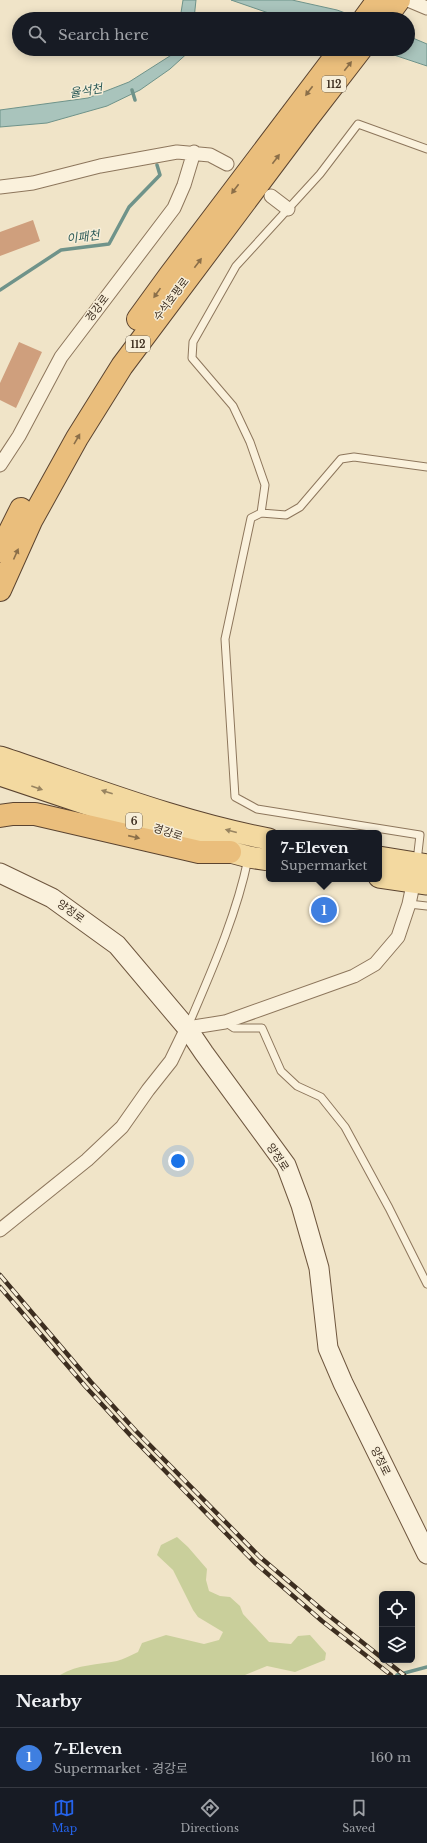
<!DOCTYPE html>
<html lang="en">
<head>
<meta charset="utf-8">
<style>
  body { margin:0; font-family:"Libre Baskerville","Noto Sans KR",serif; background:#242831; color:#f1f3f6 }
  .controls { position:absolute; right:12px; bottom:12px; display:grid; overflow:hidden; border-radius:6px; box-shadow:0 2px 10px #0003 }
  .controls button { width:36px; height:36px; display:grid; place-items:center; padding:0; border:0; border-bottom:1px solid #363941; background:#171b24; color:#f1f3f6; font:20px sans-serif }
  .you { position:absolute; left:178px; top:1161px; width:14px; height:14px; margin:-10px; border:3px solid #fff; border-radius:50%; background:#1a73e8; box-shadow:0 0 0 6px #1a73e833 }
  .badge { display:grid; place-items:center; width:26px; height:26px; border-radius:50%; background:#2563eb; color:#fff; font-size:13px; font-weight:700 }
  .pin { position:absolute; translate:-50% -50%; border:2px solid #fff; box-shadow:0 1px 4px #0006 }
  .popup { position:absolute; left:266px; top:830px; width:116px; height:52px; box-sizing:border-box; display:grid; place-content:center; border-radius:6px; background:#171b24; filter:drop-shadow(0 1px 3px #0005); font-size:13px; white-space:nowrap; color:#9ea1a6 }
  .popup b { font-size:15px; color:#f1f3f6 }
  .popup::after { content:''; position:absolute; left:50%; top:100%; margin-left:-8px; border:8px solid transparent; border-top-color:#171b24 }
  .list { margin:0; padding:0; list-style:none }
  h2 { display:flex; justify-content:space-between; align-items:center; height:52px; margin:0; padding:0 16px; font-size:17px }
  h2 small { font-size:13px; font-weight:400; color:#9ea1a6 }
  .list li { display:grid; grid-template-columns:26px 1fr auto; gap:12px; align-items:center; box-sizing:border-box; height:60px; padding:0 16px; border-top:1px solid #363941 }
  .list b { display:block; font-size:15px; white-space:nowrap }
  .list p { margin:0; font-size:13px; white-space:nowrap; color:#9ea1a6 }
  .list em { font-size:13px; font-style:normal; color:#9ea1a6 }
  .icon { flex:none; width:22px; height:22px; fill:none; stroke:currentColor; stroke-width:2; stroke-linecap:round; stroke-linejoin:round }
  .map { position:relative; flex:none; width:427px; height:1675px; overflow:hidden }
  .search { position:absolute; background:#171b24; box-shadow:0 2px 10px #0003; left:12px; right:12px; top:12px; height:44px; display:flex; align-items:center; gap:10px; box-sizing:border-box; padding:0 14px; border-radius:22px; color:#9ea1a6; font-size:15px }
  .sheet { height:112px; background:#171b24 }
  nav { display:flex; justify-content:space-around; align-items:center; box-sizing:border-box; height:56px; border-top:1px solid #363941; background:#171b24; font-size:11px; color:#9ea1a6 }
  nav a { display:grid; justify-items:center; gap:2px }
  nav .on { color:#2563eb }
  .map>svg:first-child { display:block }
  .green { fill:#c9cf9b }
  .water { fill:#a9c4bc; stroke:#6f938a }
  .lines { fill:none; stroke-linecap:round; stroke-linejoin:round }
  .stream { stroke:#6f938a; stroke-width:3.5 }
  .building { fill:#cf9f7d }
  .service-casing { stroke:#8d765c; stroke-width:9 }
  .minor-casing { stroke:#8d765c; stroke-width:15 }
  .secondary-casing { stroke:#6f573f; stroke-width:21 }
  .primary-casing { stroke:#5b4430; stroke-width:23 }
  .trunk-casing { stroke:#5b4430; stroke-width:24 }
  .service { stroke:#faf1dc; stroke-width:7 }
  .minor { stroke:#faf1dc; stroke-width:13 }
  .secondary { stroke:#faf1dc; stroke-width:19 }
  .primary { stroke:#f3d9a0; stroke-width:21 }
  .trunk { stroke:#eabe7c; stroke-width:22 }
  .rail-casing { stroke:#3d2e20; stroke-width:4.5 }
  .rail { stroke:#f7eed8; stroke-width:3; stroke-dasharray:9; stroke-linecap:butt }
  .oneway { fill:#8b6f49 }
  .oneway2 { fill:#988460 }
  .labels { text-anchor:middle; stroke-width:3; stroke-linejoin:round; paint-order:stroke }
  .shield { fill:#f7eed8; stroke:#756857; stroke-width:1 }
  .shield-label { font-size:10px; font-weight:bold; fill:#3d2e20 }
  .street-label { font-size:11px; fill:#3d2e20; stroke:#f7eed8 }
  .water-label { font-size:12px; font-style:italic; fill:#2f5d5a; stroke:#f7eed8 }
</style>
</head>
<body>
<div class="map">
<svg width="427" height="1675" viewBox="0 0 427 1675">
  <rect width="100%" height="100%" fill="#f0e4c8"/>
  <path class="green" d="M177,1537L188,1547L207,1569L206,1580L209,1591L220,1596L230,1597L240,1606L243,1614L269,1642L291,1644L298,1636L310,1635L326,1653L325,1660L295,1672L267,1666L245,1675H60C78,1664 98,1665 117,1661C124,1659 131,1655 138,1652L142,1643L166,1635L204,1644L219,1640L223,1632L198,1617L193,1610L173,1570L157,1555L161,1545Z"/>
  <path class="water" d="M183,0H196L194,19H180Z
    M231,0H292L337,10L362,19H286Z
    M408,36L427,44V66L376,49H408Z
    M174,49H192L170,69L140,90L107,106L47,123L0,127V110L88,98L129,82L173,54Z"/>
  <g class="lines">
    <path class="stream" d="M132,90L135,100
      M0,290L61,250L109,244L129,207L160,175L157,165
      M397,1675L427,1667"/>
  </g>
  <path class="building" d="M33,220L40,241L0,256V232Z
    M19,342L42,352L16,408L0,400V383Z"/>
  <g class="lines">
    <defs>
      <path id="service" d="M261,513L265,485L250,442L233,406L192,358L193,342L236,266L320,174L358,124L427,149
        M417,861L420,835L257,809L235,797L225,639L251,518L261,513L286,515L300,507L341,459L354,457L427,467
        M409,904L427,906
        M225,1022L234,1028H262L281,1071L297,1086L321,1097L345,1127L389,1208L427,1284
        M188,1026C211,972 236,917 248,859"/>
      <path id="minor" d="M408,0L427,8
        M0,187L33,183L100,166L177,152L210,155L227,164
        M271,196L288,209
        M0,465L19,436L61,357L174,208L184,185L194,152
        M0,1230L87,1160L122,1127L148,1090L171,1061L187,1028L225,1022L354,976L375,964L398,937L409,904L415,875"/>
      <path id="secondary" d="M0,873L52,898L117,945L187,1028L204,1053L286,1165L301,1205L319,1268L328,1348L343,1383L427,1554"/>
      <path id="primary" d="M0,757C88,786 178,822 269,839
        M0,775L230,852L249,857L269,860
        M379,857L427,865
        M379,877L427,884"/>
      <path id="trunk" d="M364,19L378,0
        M385,19L399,0
        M138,319L170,275L341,49
        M0,551L21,509
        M0,590L31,521L77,438L122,366L307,119L361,49
        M0,816L13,814H35L199,852H230"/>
    </defs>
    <use href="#service" class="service-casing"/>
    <use href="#minor" class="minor-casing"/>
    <use href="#secondary" class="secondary-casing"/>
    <use href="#primary" class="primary-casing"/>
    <use href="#trunk" class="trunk-casing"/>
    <use href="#service" class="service"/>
    <use href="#minor" class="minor"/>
    <use href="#secondary" class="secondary"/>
    <use href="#primary" class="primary"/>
    <use href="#trunk" class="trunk"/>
    <defs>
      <path id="rail" d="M0,1275L91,1382L136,1431L260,1557L327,1614L382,1658
        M0,1287L85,1386L131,1436L255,1563L322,1621L391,1675
        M385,1660L404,1675"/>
    </defs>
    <use href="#rail" class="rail-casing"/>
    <use href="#rail" class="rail"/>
  </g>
  <defs><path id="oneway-solid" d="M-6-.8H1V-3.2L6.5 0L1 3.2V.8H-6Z"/></defs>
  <g class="oneway">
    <use href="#oneway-solid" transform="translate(348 66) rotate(-52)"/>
    <use href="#oneway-solid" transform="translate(309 91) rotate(127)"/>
    <use href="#oneway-solid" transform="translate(276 159) rotate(-53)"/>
    <use href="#oneway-solid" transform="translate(235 189) rotate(127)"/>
    <use href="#oneway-solid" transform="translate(198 263) rotate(-53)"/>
    <use href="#oneway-solid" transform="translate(157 293) rotate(125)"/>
    <use href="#oneway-solid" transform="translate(77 439) rotate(-60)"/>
    <use href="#oneway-solid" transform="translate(16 554) rotate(-66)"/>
    <use href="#oneway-solid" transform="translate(134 837) rotate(13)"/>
  </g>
  <g class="oneway2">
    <use href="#oneway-solid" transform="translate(37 788) rotate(19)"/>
    <use href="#oneway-solid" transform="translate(107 792) rotate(-162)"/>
    <use href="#oneway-solid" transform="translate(231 831) rotate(-165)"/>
  </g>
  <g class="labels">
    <g class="shield">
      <rect x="322" y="76" width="24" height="16" rx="3"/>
      <rect x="126" y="336" width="24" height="16" rx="3"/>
      <rect x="126" y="813" width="16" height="16" rx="3"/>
    </g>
    <g class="shield-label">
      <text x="334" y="88">112</text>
      <text x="138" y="348">112</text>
      <text x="134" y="825">6</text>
    </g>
    <g class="street-label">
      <text transform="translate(171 299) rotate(-53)" y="4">수석호평로</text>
      <text transform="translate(97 308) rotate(-53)" y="4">경강로</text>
      <text transform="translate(168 832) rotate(18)" y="4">경강로</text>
      <text transform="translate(71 911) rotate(36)" y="4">양정로</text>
      <text transform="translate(278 1157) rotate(57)" y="4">양정로</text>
      <text transform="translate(381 1461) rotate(64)" y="4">양정로</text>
    </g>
    <g class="water-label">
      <text transform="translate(86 91) rotate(-9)" y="4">율석천</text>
      <text transform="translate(83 237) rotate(-7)" y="4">이패천</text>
    </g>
  </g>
</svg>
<div class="controls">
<button><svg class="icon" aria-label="locate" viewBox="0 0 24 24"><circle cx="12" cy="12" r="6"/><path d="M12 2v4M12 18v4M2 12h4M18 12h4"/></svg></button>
<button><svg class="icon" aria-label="layers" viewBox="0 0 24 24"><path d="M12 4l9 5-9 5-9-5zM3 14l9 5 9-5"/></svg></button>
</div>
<div class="you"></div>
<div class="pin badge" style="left:324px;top:910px;background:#3f7fe0">1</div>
<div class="popup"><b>7-Eleven</b>Supermarket</div>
<div class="search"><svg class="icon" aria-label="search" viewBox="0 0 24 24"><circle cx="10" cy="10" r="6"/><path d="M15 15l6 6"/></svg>Search here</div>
</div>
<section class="sheet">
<h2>Nearby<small></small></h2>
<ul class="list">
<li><span class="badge" style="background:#3f7fe0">1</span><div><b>7-Eleven</b><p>Supermarket · 경강로</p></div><em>160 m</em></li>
</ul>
</section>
<nav>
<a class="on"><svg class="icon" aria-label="map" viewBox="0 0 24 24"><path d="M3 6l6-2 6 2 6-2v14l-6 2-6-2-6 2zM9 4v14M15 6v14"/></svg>Map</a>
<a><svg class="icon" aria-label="directions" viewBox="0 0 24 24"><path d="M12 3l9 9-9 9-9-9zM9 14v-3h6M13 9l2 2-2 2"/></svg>Directions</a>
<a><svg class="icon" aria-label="saved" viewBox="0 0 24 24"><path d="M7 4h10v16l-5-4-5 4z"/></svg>Saved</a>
</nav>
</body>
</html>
